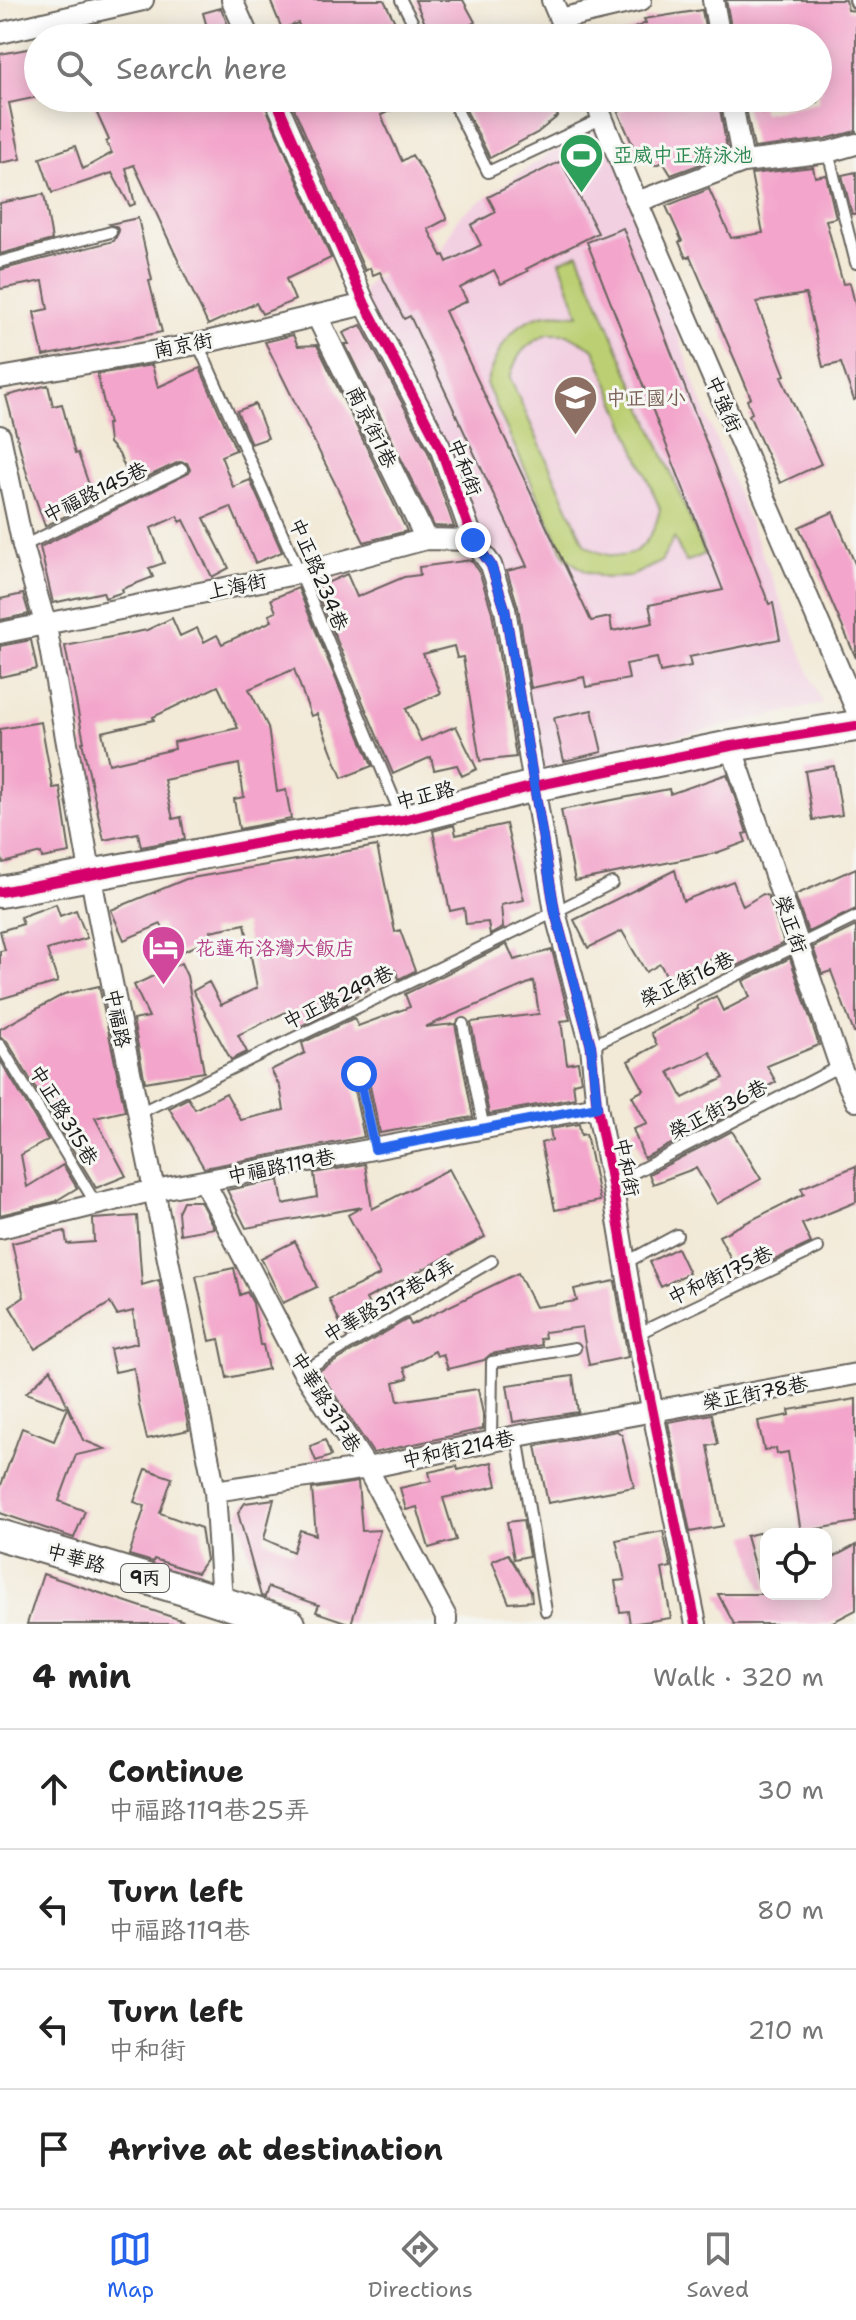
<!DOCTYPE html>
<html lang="en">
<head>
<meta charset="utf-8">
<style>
  body { margin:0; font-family:"Shantell Sans","LXGW WenKai TC",sans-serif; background:#f2f2f2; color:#222 }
  .controls { position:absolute; right:24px; bottom:24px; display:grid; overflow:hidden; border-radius:16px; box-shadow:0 4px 20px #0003 }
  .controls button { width:72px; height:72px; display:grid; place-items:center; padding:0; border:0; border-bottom:2px solid #e0e0e0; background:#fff; color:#222; font:40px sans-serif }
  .stop { position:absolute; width:24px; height:24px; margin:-18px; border:6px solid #2563eb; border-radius:50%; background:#fff }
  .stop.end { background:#2563eb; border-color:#fff; box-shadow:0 2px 8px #0008 }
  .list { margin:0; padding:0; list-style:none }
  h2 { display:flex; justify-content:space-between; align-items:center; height:104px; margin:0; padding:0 32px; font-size:34px }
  h2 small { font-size:26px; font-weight:400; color:#767676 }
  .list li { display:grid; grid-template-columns:52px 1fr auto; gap:24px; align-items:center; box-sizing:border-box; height:120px; padding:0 32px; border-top:2px solid #e0e0e0 }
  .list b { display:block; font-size:30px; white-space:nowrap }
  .list p { margin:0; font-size:26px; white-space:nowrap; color:#767676 }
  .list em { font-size:26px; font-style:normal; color:#767676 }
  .icon { flex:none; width:44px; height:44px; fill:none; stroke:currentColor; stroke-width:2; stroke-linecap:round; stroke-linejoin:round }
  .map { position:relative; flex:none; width:856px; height:1624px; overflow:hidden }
  .search { position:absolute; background:#fff; box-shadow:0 4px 20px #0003; left:24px; right:24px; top:24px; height:88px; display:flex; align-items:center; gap:20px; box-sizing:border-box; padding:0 28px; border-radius:44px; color:#767676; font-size:30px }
  .sheet { height:584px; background:#fff }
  nav { display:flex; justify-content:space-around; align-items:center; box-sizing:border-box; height:112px; border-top:2px solid #e0e0e0; background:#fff; font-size:22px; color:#767676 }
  nav a { display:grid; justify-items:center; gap:4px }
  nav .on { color:#2563eb }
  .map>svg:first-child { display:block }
  .built { fill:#f2cfe1 }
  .green { fill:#bccf73; stroke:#6c7648; stroke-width:2; fill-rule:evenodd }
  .building { fill:#f3a5cb; fill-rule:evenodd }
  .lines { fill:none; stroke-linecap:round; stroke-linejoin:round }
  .lane-casing { stroke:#67645d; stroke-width:14 }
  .street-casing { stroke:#67645d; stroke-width:24 }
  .primary-casing { stroke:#67645d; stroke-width:34 }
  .lane { stroke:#fff; stroke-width:10 }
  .street { stroke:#fff; stroke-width:20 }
  .primary { stroke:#fff; stroke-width:30 }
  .cycleway-casing { stroke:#f6f6f2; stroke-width:15 }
  .cycleway { stroke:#d6006c; stroke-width:10 }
  .route { stroke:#2563eb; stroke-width:10 }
  .labels { text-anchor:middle; stroke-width:6; stroke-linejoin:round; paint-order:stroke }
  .shield { fill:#f6f6f2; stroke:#5d5d5c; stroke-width:2 }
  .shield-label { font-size:18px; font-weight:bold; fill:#1c1c1c }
  .leisure-label { font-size:20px; fill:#27864d; stroke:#f6f6f2; text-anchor:start }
  .street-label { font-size:20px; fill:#1c1c1c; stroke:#f6f6f2 }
  .education-label { font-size:20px; fill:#785e54; stroke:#f6f6f2; text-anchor:start }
  .hotel-label { font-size:20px; fill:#b23c85; stroke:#f6f6f2; text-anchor:start }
</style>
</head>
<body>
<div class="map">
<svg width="856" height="1624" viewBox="0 0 856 1624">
  <rect width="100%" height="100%" fill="#f6f6f2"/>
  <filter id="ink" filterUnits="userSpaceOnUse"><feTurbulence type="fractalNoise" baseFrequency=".0125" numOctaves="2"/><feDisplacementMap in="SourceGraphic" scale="16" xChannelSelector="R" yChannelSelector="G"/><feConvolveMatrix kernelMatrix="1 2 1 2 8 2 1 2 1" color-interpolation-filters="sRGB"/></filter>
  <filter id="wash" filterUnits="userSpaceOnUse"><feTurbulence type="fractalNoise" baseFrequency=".006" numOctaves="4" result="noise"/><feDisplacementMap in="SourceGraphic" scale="32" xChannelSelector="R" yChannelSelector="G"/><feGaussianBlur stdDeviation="1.8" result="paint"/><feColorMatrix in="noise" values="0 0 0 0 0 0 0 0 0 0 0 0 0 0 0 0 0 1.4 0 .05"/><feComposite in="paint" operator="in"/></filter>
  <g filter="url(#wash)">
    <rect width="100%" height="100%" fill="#f2e9d6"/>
    <path class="built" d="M606,126L702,404L822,704L672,738L545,774L524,692L515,597L364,301V289L373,278L415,264L441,250L459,216L550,153Z"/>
    <path class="green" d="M578,253L705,554L686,562L674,538L661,562L629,577L604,578L585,571L566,558L486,384C496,353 510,321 546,314C557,312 569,315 579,315L560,261ZM547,334H567L594,349L660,509C651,550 625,570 585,545L510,378C517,353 524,346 547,334Z"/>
    <g id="blocks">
      <path class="building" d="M270,0H384L403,38H339L335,28L305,38L298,23L282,29Z
        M415,0H463L475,22L463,29L483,38H431Z
        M726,0H846L848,10L856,11V131L825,139L754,148L744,98H759L763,113L818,102V92L822,91L818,77V38H733Z
        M221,8L233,38H210L203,13Z
        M702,10L707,38H612L646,23L644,19Z
        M38,47V97L9,103L21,159L0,163V54Z
        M90,98H262L331,258L286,279L295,300L262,314L256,303L208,325L134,165L126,168L135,204L130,206L112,173L52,193L40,158L75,146L83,169L112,153L106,142L109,140Z
        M323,98H387L392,110L381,115L402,161L412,155L428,180L447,219L428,229L442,256L444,255L447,262L481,245L471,225L496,212L488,197L561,161L598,233L526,269L528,271L501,284L494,270L460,288L467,301L445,311L591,621L610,617L612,631L653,623L649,605L723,590L587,242L623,228L769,604L773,603L780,639L689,657L691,666L660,672L657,658L626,664L629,679L586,687L584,677L531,688L518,607L507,571L527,566L410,316L404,319L380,272L373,275L370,268L365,271L293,106L305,99L309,106Z
        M465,98H544L558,116L537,133L490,158L464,106L468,104Z
        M625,98H718L728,154L671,175L663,162L655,165L650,154L639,159L618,112L629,107Z
        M813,167L815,177L826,175L836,218L826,220L843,284L850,283L856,308V399L854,400L841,363L823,367L806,294L756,302L785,375L781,377L821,464L780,483L749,415L752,413L747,400L751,398L741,374L690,256L686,258L679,242L682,241L666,206L709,189L731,238L763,233L751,174Z
        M856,172V214H852L842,175Z
        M44,194L52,240L0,254V203Z
        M138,218L152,280L149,281L162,332L43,356L34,312L48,309L43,281L0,289V270L114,241L119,231L116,226L110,224Z
        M361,325L428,452L454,527L434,526L345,344H349L343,333Z
        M293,335L298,346L317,345L407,531L364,542L265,342Z
        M152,365L158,387L200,368L236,450L221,456L233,487L250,480L282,552L255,563L231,507L204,518L229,568L212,577L184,520L180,522L178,516L151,528L164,563L149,568L153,577L122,589L123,592L105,598L103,592L53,603L40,547L189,473L190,469L187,463L179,462L132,484L119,454L109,443L107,424H109L97,374Z
        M48,385L53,406L62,404L75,454L78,453L95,502L45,526L27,474L6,396Z
        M255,404L268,438L251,444L237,411Z
        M833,512L856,566V658L799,527Z
        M471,560L479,571L492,612L516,757L480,761L463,657L457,658L454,646L423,654L441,693L406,709L421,741L456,726L477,769L462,776L457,765L434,770L431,757L393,774L315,588L347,574L357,597L404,577L420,575L419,567Z
        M298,588L372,766L342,778L317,714L311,716L294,669L249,689L268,727L277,792L286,790L291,819L239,829L234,799L244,797L239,764L164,780L173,819L181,817L185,839L141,847L138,833L104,840L82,742H84L65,646L147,630L172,618L180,636L197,628L204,642L217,635L222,644L272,621L269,615L276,612L271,599ZM218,686L238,728L174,742L175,749L109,764L102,732L154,720L153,717Z
        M23,594L29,614L0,620V599Z
        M31,640L37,669L0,677V646Z
        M592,710L602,752L564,761L554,718Z
        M41,722L53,788L60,787L70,853L42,858L41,853L3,863L0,851V729Z
        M834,766L842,815L813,820L805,771Z
        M727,774L747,833L743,834L746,842L716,853L575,881L561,810L669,789L670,794Z
        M506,824L524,900L501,905L503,928L490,935L488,922L466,924L464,908L450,911L433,831L454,825L456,835Z
        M377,846L395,932L400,930L415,971L399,979L395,970L365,981L369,989L346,1002L347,1004L297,1028L288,1011L238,1035L247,1052L231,1060L193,991L209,982L221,1005L257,988L245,924L210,931L213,939L174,955L161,924L124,940L111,910L186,879Z
        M856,868V909L808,932L795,895Z
        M675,870L683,901L733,881L743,906L763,894L768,896L784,943L737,966L734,965L732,961L724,965L719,955L669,980L660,964L646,972L622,931L588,948L574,920Z
        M56,904L60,916L76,910L87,938L47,950L58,982L0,999V951L5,950L0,931L23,924L20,917Z
        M856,926V1033H854L831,971L822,974L813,947Z
        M507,944L514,960L552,950L570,1020L561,1021L567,1064L578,1062L581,1081L573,1083L575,1098L489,1114L471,1022L539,1014L534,981L425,1027L455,1024L473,1117L380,1133L367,1072L364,1068L358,1066L353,1069L351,1076L364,1137L204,1168L169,1108L188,1098L195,1109L226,1093L241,1120L284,1110L280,1087L271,1070L305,1053L302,1043L354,1018L358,1026L410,1007L405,994Z
        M790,958L819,1045L767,1066L776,1082L733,1105L735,1109L723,1115L724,1117L644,1158L633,1129L647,1124L632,1096L644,1090L628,1061L657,1045L651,1033L698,1009L697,1006L716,996L723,1011L750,997L743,981ZM710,1052L724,1078L683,1098L669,1072Z
        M181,963L187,976L204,1072L145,1082L133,1020L149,1017L134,985Z
        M99,986L125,1111L95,1118L126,1176L96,1188L7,1041L0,1037V1029L64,994Z
        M0,1060L48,1140L21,1155L27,1187L63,1165L77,1188L54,1202L0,1215Z
        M579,1124L581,1135L586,1134L600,1201L555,1210L541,1143L552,1140L550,1129Z
        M732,1131L761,1179L717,1204L696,1168L653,1184L649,1174Z
        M365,1164L372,1209L449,1169L485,1237L366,1299L376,1319L346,1336L329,1299L380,1275L348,1215L362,1207L246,1228L227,1190L279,1180L283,1204L317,1197L314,1173Z
        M856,1166V1202L802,1224L811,1243L740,1276L719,1236L804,1194L801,1188Z
        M183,1201H200L214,1228L180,1234L178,1212Z
        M137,1216L142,1285L159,1280L189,1430L147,1439L139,1405L134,1368L115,1372L110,1349L137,1343L133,1311L117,1315L110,1303L35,1349L10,1307L24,1297L12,1243L65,1231L67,1244L94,1242L93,1219Z
        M295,1241L317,1287L283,1303L261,1258Z
        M677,1248L689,1273L661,1287L649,1262Z
        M234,1268L240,1295L247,1292L253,1303L260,1345H263L268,1369L227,1378L219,1339L210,1341L196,1276Z
        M518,1273L535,1307L577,1301L574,1289L615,1281L628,1357L589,1365L582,1327L544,1332L545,1338L540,1339L542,1345L491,1354L484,1360L448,1369L443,1354L437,1356L435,1351L404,1368L408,1378L394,1382L398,1401L478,1389L483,1414V1429L373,1453L319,1371L408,1319L411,1325Z
        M51,1369L83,1440L105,1449L76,1455L59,1501L85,1511L74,1538L0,1513V1488L22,1428L54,1441L68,1408L26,1393Z
        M573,1376L578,1412L513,1422L507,1385Z
        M856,1399V1522L801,1532L788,1452L777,1454L776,1448L764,1450L758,1421L790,1415L789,1410Z
        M712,1414L718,1444L708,1446L723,1526L690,1532L668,1422Z
        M617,1431L622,1435L634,1487L548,1503L536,1446Z
        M325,1440L331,1456L316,1461L310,1446Z
        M492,1462L497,1486L443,1498L456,1540L429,1548L417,1507L406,1510L400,1488L431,1481L429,1472L457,1466L458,1470Z
        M146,1469L172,1478L160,1513L201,1528L206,1560L197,1573L154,1559L153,1562L129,1555L145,1506L134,1502Z
        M358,1482L362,1531L380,1530L351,1624L316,1612L319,1605L268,1587L265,1597L261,1596L238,1513L245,1503L274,1499L264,1539L293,1552L300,1530L316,1535L312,1489Z
        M523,1520L529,1556L514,1559L507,1522Z
        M663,1531L671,1567L662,1569L671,1618L630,1624L628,1611L620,1612L615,1581L625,1580L616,1540Z
        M766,1531V1589L761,1590L746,1536Z
        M856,1545V1610L829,1624H734L718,1594H826V1561Z
        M508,1554L531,1591L532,1601L509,1603L492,1561Z
        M43,1574L184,1621V1624H27Z"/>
    </g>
  </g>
  <g filter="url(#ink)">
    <use href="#blocks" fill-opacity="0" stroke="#67645d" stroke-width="2"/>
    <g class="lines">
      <defs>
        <path id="lane" d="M401,0L421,38
          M855,0L856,3
          M451,98L488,172L603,118
          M828,152L856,263
          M0,262L111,232
          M198,344L300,573L402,818
          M23,546L182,469
          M463,1024L484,1129
          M0,1045L96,1204
          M591,1046L856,917
          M359,1074L375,1149
          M139,1113L555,912L612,883
          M612,1184L840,1066
          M625,1263L677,1235
          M637,1334L818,1248
          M303,1371L492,1261
          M517,1436L546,1611
          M491,1442L492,1362L575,1348"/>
        <path id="street" d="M232,0L249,38
          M552,0L568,38
          M713,0L720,38
          M560,19L641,0
          M0,33L143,0
          M275,98L365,304L440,447L473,540L491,565L505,609L555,912L591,1046L597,1107L612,1184L637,1334L696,1624
          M594,98L637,202L856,709
          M731,98L743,162
          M637,202L743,162L828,152L856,144
          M317,316L426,539
          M0,378L198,344L365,304
          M0,436L23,546L46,626L95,899L215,1491L222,1601
          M0,633L300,573L426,539L473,540
          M731,746L840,1066L856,1101
          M204,1181L303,1371L367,1468L446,1617V1624
          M0,1228L155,1190L597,1107
          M215,1491L367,1468L517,1436L856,1374"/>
        <path id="primary" d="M0,892L275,840L403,820L534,786L731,746L856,726
          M0,1535L187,1591L290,1624"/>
      </defs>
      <use href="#lane" class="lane-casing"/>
      <use href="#street" class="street-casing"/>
      <use href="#primary" class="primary-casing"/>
      <use href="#lane" class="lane"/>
      <use href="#street" class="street"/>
      <use href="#primary" class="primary"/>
      <defs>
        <path id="cycleway" d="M275,98L365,304L440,447L473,540L491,565L505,609L555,912L591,1046L597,1107L612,1184L637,1334L696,1624
          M0,892L275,840L403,820L534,786L731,746L856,726"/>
      </defs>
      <use href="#cycleway" class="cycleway-casing"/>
      <use href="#cycleway" class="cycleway"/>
    </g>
  </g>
  <g class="lines" filter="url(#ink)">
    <path class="route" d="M359,1074L375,1149L597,1107L591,1046L555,912L505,609L491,565L473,540"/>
  </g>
  <defs>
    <symbol id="stadium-pin" viewBox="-11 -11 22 30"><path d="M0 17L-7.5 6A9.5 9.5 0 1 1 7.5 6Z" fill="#2e9e5b" stroke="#f6f6f2"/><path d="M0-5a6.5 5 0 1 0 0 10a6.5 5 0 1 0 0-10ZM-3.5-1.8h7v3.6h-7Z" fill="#fff"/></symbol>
    <symbol id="school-pin" viewBox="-11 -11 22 30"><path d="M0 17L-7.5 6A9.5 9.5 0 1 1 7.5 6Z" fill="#8d6e63" stroke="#f6f6f2"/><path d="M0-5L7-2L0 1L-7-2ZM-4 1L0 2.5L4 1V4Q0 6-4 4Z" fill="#fff"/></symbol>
    <symbol id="hotel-pin" viewBox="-11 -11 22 30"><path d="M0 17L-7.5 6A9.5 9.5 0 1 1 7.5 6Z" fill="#d1479c" stroke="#f6f6f2"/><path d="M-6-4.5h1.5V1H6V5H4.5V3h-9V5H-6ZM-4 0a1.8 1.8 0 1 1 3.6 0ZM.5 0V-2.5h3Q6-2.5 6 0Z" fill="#fff"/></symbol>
  </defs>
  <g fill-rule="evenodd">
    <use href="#stadium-pin" x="556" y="130" width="51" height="69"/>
    <use href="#school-pin" x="550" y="372" width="51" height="69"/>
    <use href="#hotel-pin" x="138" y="922" width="51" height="69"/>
  </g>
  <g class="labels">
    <rect class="shield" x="121" y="1564" width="48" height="28" rx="6"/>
    <g class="shield-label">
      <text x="145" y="1584">9丙</text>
    </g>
    <g class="leisure-label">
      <text x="613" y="162">亞威中正游泳池</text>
    </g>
    <g class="street-label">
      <text transform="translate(183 345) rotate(-11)" y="7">南京街</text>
      <text transform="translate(724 404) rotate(67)" y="7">中強街</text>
      <text transform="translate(372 427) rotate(64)" y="7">南京街1巷</text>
      <text transform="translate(465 467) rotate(69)" y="7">中和街</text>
      <text transform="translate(95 492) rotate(-26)" y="7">中福路145巷</text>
      <text transform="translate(319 574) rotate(67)" y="7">中正路234巷</text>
      <text transform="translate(237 586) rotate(-12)" y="7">上海街</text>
      <text transform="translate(425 795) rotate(-14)" y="7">中正路</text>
      <text transform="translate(791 924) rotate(71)" y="7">榮正街</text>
      <text transform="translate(687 979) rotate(-26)" y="7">榮正街16巷</text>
      <text transform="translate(338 997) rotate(-26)" y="7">中正路249巷</text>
      <text transform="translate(118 1018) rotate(79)" y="7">中福路</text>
      <text transform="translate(718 1109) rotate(-27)" y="7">榮正街36巷</text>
      <text transform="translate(64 1115) rotate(59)" y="7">中正路315巷</text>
      <text transform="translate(281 1166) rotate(-11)" y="7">中福路119巷</text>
      <text transform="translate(627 1167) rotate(79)" y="7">中和街</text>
      <text transform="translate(720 1275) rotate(-25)" y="7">中和街175巷</text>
      <text transform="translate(389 1300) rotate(-30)" y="7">中華路317巷4弄</text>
      <text transform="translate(755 1393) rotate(-11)" y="7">榮正街78巷</text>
      <text transform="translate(326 1402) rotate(58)" y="7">中華路317巷</text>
      <text transform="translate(458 1449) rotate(-12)" y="7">中和街214巷</text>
      <text transform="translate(76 1558) rotate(16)" y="7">中華路</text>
    </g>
    <g class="education-label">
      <text x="606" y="405">中正國小</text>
    </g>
    <g class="hotel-label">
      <text x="195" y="955">花蓮布洛灣大飯店</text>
    </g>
  </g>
</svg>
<div class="controls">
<button><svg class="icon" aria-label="locate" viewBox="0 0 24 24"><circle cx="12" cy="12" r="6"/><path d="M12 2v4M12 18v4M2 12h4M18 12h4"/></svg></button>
</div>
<div class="stop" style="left:359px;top:1074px"></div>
<div class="stop end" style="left:473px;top:540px"></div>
<div class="search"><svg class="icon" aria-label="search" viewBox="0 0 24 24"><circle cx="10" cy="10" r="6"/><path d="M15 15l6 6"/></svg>Search here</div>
</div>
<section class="sheet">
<h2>4 min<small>Walk · 320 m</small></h2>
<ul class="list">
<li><svg class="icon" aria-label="ahead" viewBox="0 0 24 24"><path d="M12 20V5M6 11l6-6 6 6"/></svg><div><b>Continue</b><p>中福路119巷25弄</p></div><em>30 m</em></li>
<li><svg class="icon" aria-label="left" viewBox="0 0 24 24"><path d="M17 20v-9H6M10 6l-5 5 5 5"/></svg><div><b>Turn left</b><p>中福路119巷</p></div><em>80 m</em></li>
<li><svg class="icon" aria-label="left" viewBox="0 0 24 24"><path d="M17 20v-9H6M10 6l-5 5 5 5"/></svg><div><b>Turn left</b><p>中和街</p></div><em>210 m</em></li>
<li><svg class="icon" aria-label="arrive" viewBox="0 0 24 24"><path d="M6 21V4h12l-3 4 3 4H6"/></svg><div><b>Arrive at destination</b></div></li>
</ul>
</section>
<nav>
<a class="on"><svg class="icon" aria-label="map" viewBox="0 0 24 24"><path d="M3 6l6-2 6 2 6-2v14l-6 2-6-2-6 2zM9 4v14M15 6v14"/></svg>Map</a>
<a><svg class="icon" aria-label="directions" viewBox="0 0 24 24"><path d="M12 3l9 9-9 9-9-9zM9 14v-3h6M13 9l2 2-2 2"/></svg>Directions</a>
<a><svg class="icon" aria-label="saved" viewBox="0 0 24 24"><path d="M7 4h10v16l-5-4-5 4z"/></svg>Saved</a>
</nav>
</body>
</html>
